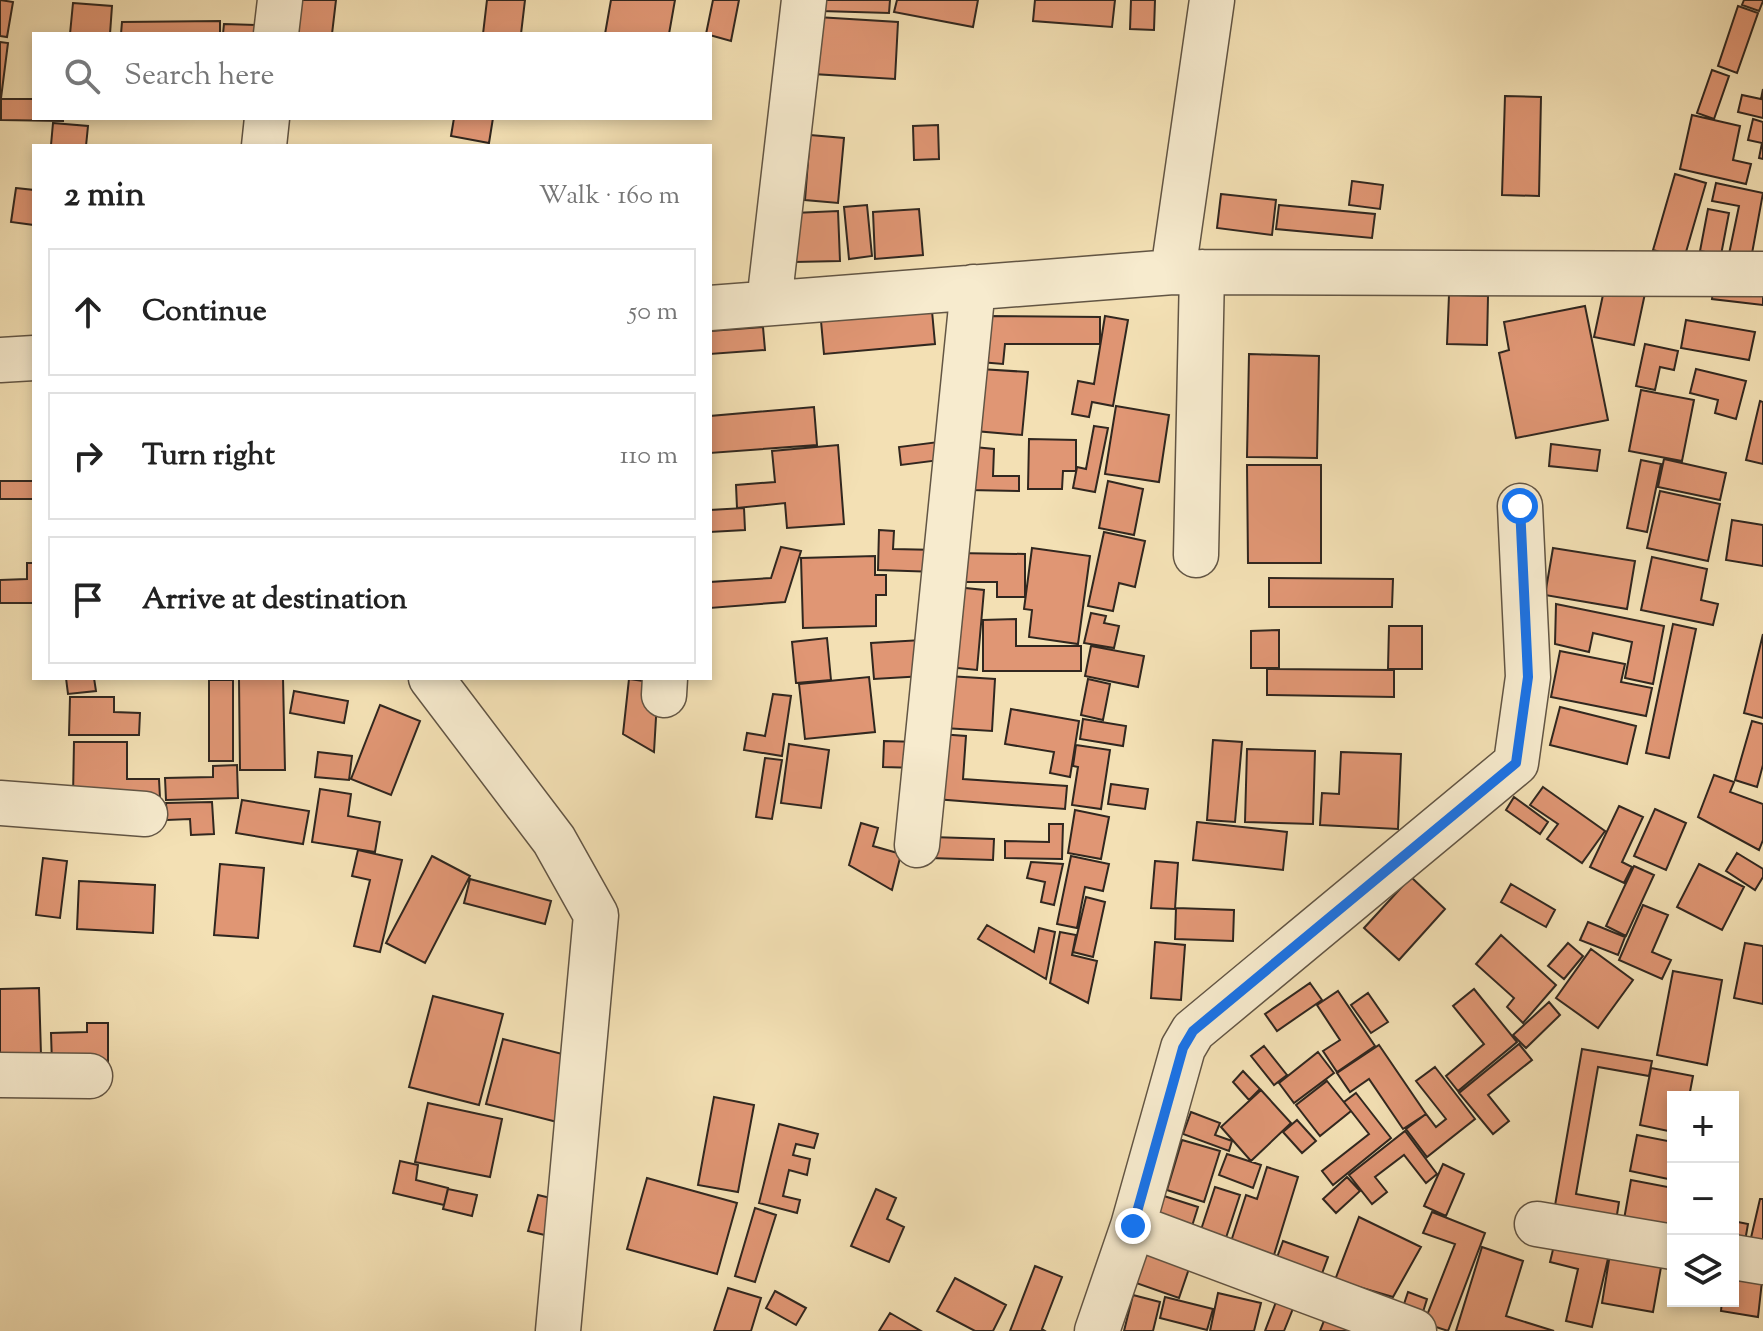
<!DOCTYPE html>
<html lang="en">
<head>
<meta charset="utf-8">
<style>
  body { margin:0; font-family:"Sorts Mill Goudy",serif; background:#f2f2f2; color:#222 }
  .controls { position:absolute; right:24px; bottom:24px; display:grid; overflow:hidden; border-radius:0px; box-shadow:0 4px 12px #0003 }
  .controls button { width:72px; height:72px; display:grid; place-items:center; padding:0; border:0; border-bottom:2px solid #e0e0e0; background:#fff; color:#222; font:40px sans-serif }
  .stop { position:absolute; width:24px; height:24px; margin:-18px; border:6px solid #1a73e8; border-radius:50%; background:#fff }
  .stop.end { background:#1a73e8; border-color:#fff; box-shadow:0 2px 8px #0008 }
  .list { margin:0; padding:0; list-style:none }
  h2 { display:flex; justify-content:space-between; align-items:center; height:104px; margin:0; padding:0 32px; font-size:34px }
  h2 small { font-size:26px; font-weight:400; color:#767676 }
  .list li { display:grid; grid-template-columns:52px 1fr auto; gap:24px; align-items:center; box-sizing:border-box; height:128px; margin:0 16px 16px; padding:0 16px; border:2px solid #e0e0e0; border-radius:0px }
  .list b { display:block; font-size:30px; white-space:nowrap }
  .list em { font-size:26px; font-style:normal; color:#767676 }
  .icon { flex:none; width:44px; height:44px; fill:none; stroke:currentColor; stroke-width:2; stroke-linecap:round; stroke-linejoin:round }
  .map { position:relative; flex:none; width:1763px; height:1331px; overflow:hidden }
  .search { position:absolute; background:#fff; box-shadow:0 4px 12px #0003; left:32px; top:32px; width:680px; height:88px; display:flex; align-items:center; gap:20px; box-sizing:border-box; padding:0 28px; border-radius:0px; color:#767676; font-size:30px }
  .panel { position:absolute; background:#fff; box-shadow:0 4px 12px #0003; left:32px; top:144px; width:680px; height:536px; border-radius:0px }
  .map>svg:first-child { display:block }
  .building { fill:#e09674; stroke:#31271f; stroke-width:2 }
  .lines { fill:none; stroke-linecap:round; stroke-linejoin:round }
  .minor-casing { stroke:#625544; stroke-width:47 }
  .minor { stroke:#f7ebce; stroke-width:44 }
  .route { stroke:#1a73e8; stroke-width:10 }
</style>
</head>
<body>
<div class="map">
<svg width="1763" height="1331" viewBox="0 0 1763 1331">
  <rect width="100%" height="100%" fill="#f3e0b4"/>
  <filter id="stains"><feTurbulence type="fractalNoise" baseFrequency=".0025" numOctaves="4"/><feColorMatrix values="0 0 0 0 .2 0 0 0 0 .09 0 0 0 0 .02 0 0 0 .5 -.17"/></filter>
  <radialGradient id="worn" r=".72"><stop offset=".6" stop-color="#630" stop-opacity="0"/><stop offset="1" stop-color="#630" stop-opacity=".3"/></radialGradient>
  <path class="building" d="M0,0L13,2L7,37L0,36Z
    M300,0H336L332,34H296Z
    M487,0H525L521,34H483Z
    M611,0H675L669,34H605Z
    M713,0H739L731,41L706,34Z
    M821,0H890L889,13L821,11Z
    M897,0H978L973,27L894,12Z
    M1035,0H1115L1112,27L1033,21Z
    M1131,0H1155L1154,30L1130,29Z
    M1744,0H1763V1L1759,11L1742,5Z
    M73,3L112,6L110,34H70Z
    M1738,6L1758,13L1737,73L1718,66Z
    M817,17L898,22L895,79L813,74Z
    M220,21V34H121L122,22Z
    M224,24L258,25L257,34H223Z
    M0,42L8,43L0,106Z
    M1712,70L1729,76L1714,119L1697,113Z
    M1763,89V118L1738,112L1742,95L1761,99Z
    M1505,96L1541,97L1539,196L1502,195Z
    M1,99H34V118H63V121L1,120Z
    M1692,115L1740,126L1733,160L1751,164L1746,184L1680,169Z
    M454,118H493L489,143L451,136Z
    M1753,119L1763,122V159L1759,158L1762,143L1748,140Z
    M53,123L88,126L86,146L51,145Z
    M938,125L939,159L914,160L913,126Z
    M810,135L844,138L838,203L805,200Z
    M1675,174L1706,183L1684,259L1653,250Z
    M1352,181L1383,185L1380,209L1349,205Z
    M1716,183L1763,193L1751,259L1729,254L1739,206L1712,201Z
    M16,188L34,190V225L11,222Z
    M1221,194L1276,200L1272,235L1217,228Z
    M867,205L872,256L849,259L844,207Z
    M1279,205L1375,214L1372,238L1276,229Z
    M919,209L923,255L875,259L873,212Z
    M1708,209L1729,213L1721,255L1700,251Z
    M838,211L840,261L795,262L794,213Z
    M1607,276L1647,284L1634,345L1594,337Z
    M1714,281L1763,287V305L1712,299Z
    M1449,295L1488,296L1487,345L1447,344Z
    M1585,306L1608,420L1516,438L1499,353L1509,350L1504,322Z
    M932,311L935,344L824,354L821,321Z
    M985,316L1100,317V344H1005L1003,364L980,362Z
    M1105,316L1128,320L1113,406L1092,402L1089,417L1072,414L1078,381L1094,384Z
    M1686,320L1755,332L1749,360L1681,348Z
    M763,327L765,350L710,354V331Z
    M1645,344L1678,351L1674,370L1660,367L1655,390L1636,386Z
    M1249,354L1319,356L1317,458L1247,457Z
    M980,369L1028,372L1022,435L975,431Z
    M1696,369L1746,381L1736,419L1715,413L1718,400L1690,393Z
    M1641,390L1694,400L1682,461L1629,451Z
    M1760,401L1763,402V464L1746,460Z
    M1116,406L1169,415L1159,482L1105,474Z
    M814,407L817,445L710,453V416Z
    M1094,426L1108,428L1095,492L1073,488L1077,467L1086,469Z
    M1029,439L1076,440V471H1063L1062,489H1028Z
    M946,441L948,459L901,465L899,447Z
    M1551,444L1600,450L1597,471L1549,466Z
    M838,445L844,524L787,528L785,503L737,508L736,485L775,482L772,451Z
    M974,447L994,449L993,476H1019V491L969,490Z
    M1664,459L1726,473L1720,500L1658,487Z
    M1641,460L1661,464L1647,532L1627,528Z
    M1247,465H1321V563H1248Z
    M0,481H34V499H0Z
    M1108,481L1143,489L1134,535L1099,528Z
    M1660,491L1720,504L1708,561L1647,548Z
    M744,508L745,530L710,532V510Z
    M1732,520L1763,525V566L1726,560Z
    M879,530L894,531L893,549L938,550L937,572L878,570Z
    M1104,532L1145,541L1135,587L1119,583L1113,611L1088,606Z
    M781,547L801,551L785,602L710,608V582L771,578Z
    M1032,548L1090,556L1078,644L1029,637L1032,610L1024,609Z
    M1553,548L1635,561L1627,609L1545,595Z
    M954,553L1025,554V597H997V582H953Z
    M875,556V575H886V595H876V626L803,628L801,558Z
    M1652,557L1707,569L1701,600L1718,604L1713,625L1641,610Z
    M27,563H34V603H0V580L27,579Z
    M1269,578L1393,579L1392,607H1269Z
    M956,587L984,590L977,670L948,667Z
    M1556,604L1664,626L1653,684L1625,678L1632,642L1593,633L1589,652L1555,644Z
    M1091,613L1106,616L1104,623L1119,626L1114,648L1084,643Z
    M1016,619V646H1081V671H983V620Z
    M1673,624L1696,629L1669,758L1646,753Z
    M1389,626H1422V669H1388Z
    M1279,630V668H1251V631Z
    M1763,634V718L1744,713Z
    M827,638L831,680L796,683L792,642Z
    M922,640L924,676L874,679L871,643Z
    M1091,646L1144,656L1138,687L1085,676Z
    M1560,651L1625,664L1621,682L1652,688L1646,716L1551,697Z
    M1267,669L1394,670V697L1267,695Z
    M948,676L995,679L992,731L944,728Z
    M869,677L875,732L805,739L799,684Z
    M66,678H94L96,691L68,694Z
    M239,678H283L285,770H240Z
    M629,679L658,683L654,752L623,734Z
    M1088,679L1110,684L1103,720L1081,715Z
    M209,680H233V761H209Z
    M294,691L348,701L344,723L290,713Z
    M773,694L791,696L782,756L744,750L747,733L765,736Z
    M70,697H114V712L140,713L139,735H69Z
    M380,705L420,721L391,795L351,779Z
    M1560,707L1636,726L1627,764L1550,745Z
    M1011,709L1079,721L1070,777L1050,773L1054,752L1005,744Z
    M1083,719L1126,726L1123,746L1080,739Z
    M1752,721L1763,724V765L1757,787L1735,780Z
    M939,734L966,736L963,779L1067,786L1065,809L935,799Z
    M1213,740L1242,742L1235,822L1207,820Z
    M884,741L919,742L918,768L883,767Z
    M74,742H127V779H159L160,798L73,797Z
    M789,744L829,750L821,808L781,803Z
    M1076,745L1110,750L1101,809L1072,805L1078,767L1073,766Z
    M1247,749L1315,751L1313,824L1245,822Z
    M318,752L352,756L349,780L315,777Z
    M1341,752L1401,754L1398,829L1320,825L1322,793L1339,794Z
    M765,758L782,760L772,819L756,817Z
    M237,765L238,798L166,800L165,778L213,777V766Z
    M1714,775L1734,782L1730,792L1763,804V840L1759,850L1698,817Z
    M1111,784L1148,789L1145,809L1108,804Z
    M1543,787L1605,831L1582,863L1547,839L1558,824L1530,805Z
    M320,789L351,794L348,816L380,822L375,852L312,842Z
    M1514,797L1548,822L1540,834L1506,810Z
    M242,800L309,811L303,844L236,833Z
    M212,802L214,834L191,835L190,819L167,820L166,803Z
    M1619,806L1643,817L1622,862L1632,867L1624,883L1590,867Z
    M1655,809L1686,823L1666,870L1634,856Z
    M1075,810L1109,817L1101,859L1068,853Z
    M1197,822L1287,832L1283,870L1193,860Z
    M861,823L878,828L873,846L901,854L892,890L849,865Z
    M1049,824H1063L1062,859L1005,858V841L1049,842Z
    M931,837L994,839L993,860L930,858Z
    M358,850L402,860L380,952L354,946L370,880L352,876Z
    M1737,853L1763,869V877L1755,890L1726,871Z
    M432,856L470,876L425,963L386,943Z
    M1071,856L1109,864L1103,891L1085,887L1077,928L1057,924Z
    M43,858L67,861L60,918L36,915Z
    M1155,861L1178,863L1175,909L1151,908Z
    M1031,862L1063,864L1054,905L1041,902L1045,882L1027,878Z
    M220,864L264,868L258,938L214,935Z
    M1699,864L1744,887L1722,930L1677,907Z
    M1634,866L1654,875L1626,936L1606,926Z
    M1411,877L1445,909L1399,960L1364,928Z
    M470,879L551,901L545,924L464,903Z
    M79,881L155,885L153,933L77,929Z
    M1511,884L1555,910L1546,927L1501,902Z
    M1086,897L1105,902L1093,957L1073,952Z
    M1643,905L1668,915L1652,952L1671,960L1662,979L1619,960Z
    M1176,908L1234,910L1233,941L1175,939Z
    M1588,922L1625,937L1618,955L1580,940Z
    M987,925L1034,952L1039,928L1055,932L1046,979L978,939Z
    M1060,932L1076,935L1072,955L1097,961L1088,1003L1050,983Z
    M1501,935L1556,985L1523,1023L1507,1007L1514,998L1476,964Z
    M1155,942L1185,945L1181,1000L1151,998Z
    M1568,943L1583,956L1564,979L1548,966Z
    M1745,943L1763,946V1004L1734,998Z
    M1591,949L1633,980L1598,1028L1556,998Z
    M1673,971L1722,980L1707,1065L1657,1055Z
    M1310,983L1322,1000L1277,1031L1265,1014Z
    M39,988L41,1055L0,1056V989Z
    M1474,989L1517,1042L1458,1091L1446,1076L1484,1044L1453,1006Z
    M1338,991L1375,1046L1337,1072L1323,1051L1340,1040L1317,1005Z
    M1368,993L1388,1022L1371,1033L1351,1005Z
    M433,996L503,1014L479,1105L409,1087Z
    M1549,1002L1560,1015L1526,1048L1513,1035Z
    M87,1023H108V1063L52,1064L51,1033L87,1032Z
    M503,1039L578,1058L561,1123L486,1104Z
    M1519,1044L1532,1060L1488,1095L1509,1121L1493,1134L1459,1093Z
    M1379,1045L1426,1114L1403,1129L1369,1079L1350,1092L1337,1073Z
    M1264,1046L1287,1075L1274,1085L1251,1056Z
    M1582,1049L1652,1061L1649,1076L1598,1067L1576,1194L1619,1202L1615,1227L1553,1217Z
    M1318,1052L1334,1073L1294,1103L1279,1083Z
    M1435,1067L1475,1119L1427,1157L1406,1129L1426,1114L1436,1127L1446,1119L1416,1081Z
    M1651,1068L1693,1076L1689,1097H1673V1132L1640,1125Z
    M1243,1071L1260,1089L1249,1100L1233,1082Z
    M1327,1081L1351,1111L1320,1136L1296,1105Z
    M1261,1090L1291,1123L1251,1161L1221,1127Z
    M1356,1093L1391,1138L1333,1185L1322,1171L1369,1134L1344,1102Z
    M714,1097L754,1105L738,1192L698,1185Z
    M428,1103L502,1119L490,1177L415,1162Z
    M1191,1112L1220,1123L1215,1135L1232,1141L1229,1151L1183,1134Z
    M1297,1120L1316,1141L1302,1153L1283,1132Z
    M779,1124L818,1134L814,1148L796,1144L793,1155L810,1159L807,1175L789,1170L783,1196L800,1200L797,1213L759,1203Z
    M1405,1131L1437,1174L1426,1183L1404,1155L1375,1177L1387,1192L1372,1204L1349,1175Z
    M1637,1135L1673,1142V1180L1630,1171Z
    M1182,1140L1220,1151L1204,1202L1167,1190Z
    M1227,1154L1261,1165L1253,1188L1219,1175Z
    M400,1161L418,1165L416,1180L448,1188L444,1205L393,1193Z
    M1443,1164L1464,1174L1446,1216L1424,1206Z
    M1267,1167L1298,1177L1270,1268L1227,1254L1246,1195L1257,1199Z
    M1347,1177L1360,1191L1336,1213L1323,1199Z
    M647,1178L737,1203L717,1274L627,1249Z
    M1631,1180L1673,1188V1234L1623,1225Z
    M1215,1187L1240,1195L1221,1253L1196,1245Z
    M448,1189L477,1195L472,1216L443,1209Z
    M876,1189L896,1198L887,1219L904,1227L889,1262L851,1246Z
    M538,1195L563,1201L553,1237L528,1231Z
    M1164,1196L1198,1207L1188,1239L1154,1228Z
    M1760,1199H1763V1245L1750,1242Z
    M755,1208L776,1215L755,1282L735,1276Z
    M1432,1212L1485,1233L1448,1331L1424,1323L1455,1244L1423,1233Z
    M1359,1217L1421,1247L1393,1297L1335,1280Z
    M1733,1221L1748,1224L1744,1247L1733,1244Z
    M1152,1236L1195,1251L1179,1298L1136,1283Z
    M1556,1237L1610,1250L1592,1327L1566,1321L1578,1269L1550,1262Z
    M1283,1241L1328,1257L1316,1290L1271,1274Z
    M1482,1247L1523,1261L1506,1316L1554,1331H1456Z
    M1611,1248L1663,1256L1653,1312L1602,1303Z
    M1035,1266L1062,1277L1042,1329L1045,1331H1010Z
    M1733,1267L1763,1272L1758,1317L1721,1311L1722,1301H1733Z
    M955,1278L1006,1305L993,1331H975L937,1311Z
    M728,1288L761,1298L751,1331H714Z
    M775,1291L806,1308L796,1325L766,1308Z
    M1408,1292L1427,1299L1418,1328L1398,1322Z
    M1218,1293L1261,1303L1254,1331H1210Z
    M1279,1294L1296,1301L1284,1331H1265Z
    M1133,1295L1160,1302L1153,1331H1124Z
    M1165,1297L1213,1309L1207,1330L1160,1318Z
    M890,1313L921,1331H879Z
    M1327,1313L1352,1322L1348,1331H1320Z"/>
  <g class="lines">
    <defs>
      <path id="minor" d="M276,34L280,0
        M264,146L267,118
        M1173,272L1212,0
        M769,303L804,0
        M710,308L1173,272L1763,274
        M0,360L34,358
        M1196,555L1202,272
        M431,678L554,840L596,915L558,1331
        M664,695L665,678
        M0,803L145,814
        M917,845L973,287
        M0,1075L90,1076
        M1537,1224L1673,1247
        M1133,1226L1414,1331
        M1733,1257L1763,1262
        M1097,1331L1133,1226L1183,1048L1193,1031L1516,763L1528,677L1520,506"/>
    </defs>
    <use href="#minor" class="minor-casing"/>
    <use href="#minor" class="minor"/>
  </g>
  <g class="lines">
    <path class="route" d="M1133,1226L1183,1048L1193,1031L1516,763L1528,677L1520,506"/>
  </g>
  <rect width="100%" height="100%" filter="url(#stains)"/>
  <rect width="100%" height="100%" fill="url(#worn)"/>
</svg>
<div class="controls">
<button>+</button>
<button>−</button>
<button><svg class="icon" aria-label="layers" viewBox="0 0 24 24"><path d="M12 4l9 5-9 5-9-5zM3 14l9 5 9-5"/></svg></button>
</div>
<div class="stop" style="left:1520px;top:506px"></div>
<div class="stop end" style="left:1133px;top:1226px"></div>
<div class="search"><svg class="icon" aria-label="search" viewBox="0 0 24 24"><circle cx="10" cy="10" r="6"/><path d="M15 15l6 6"/></svg>Search here</div>
<section class="panel">
<h2>2 min<small>Walk · 160 m</small></h2>
<ul class="list">
<li><svg class="icon" aria-label="ahead" viewBox="0 0 24 24"><path d="M12 20V5M6 11l6-6 6 6"/></svg><div><b>Continue</b></div><em>50 m</em></li>
<li><svg class="icon" aria-label="right" viewBox="0 0 24 24"><path d="M7 20v-9h11M14 6l5 5-5 5"/></svg><div><b>Turn right</b></div><em>110 m</em></li>
<li><svg class="icon" aria-label="arrive" viewBox="0 0 24 24"><path d="M6 21V4h12l-3 4 3 4H6"/></svg><div><b>Arrive at destination</b></div></li>
</ul>
</section>
</div>
</body>
</html>
